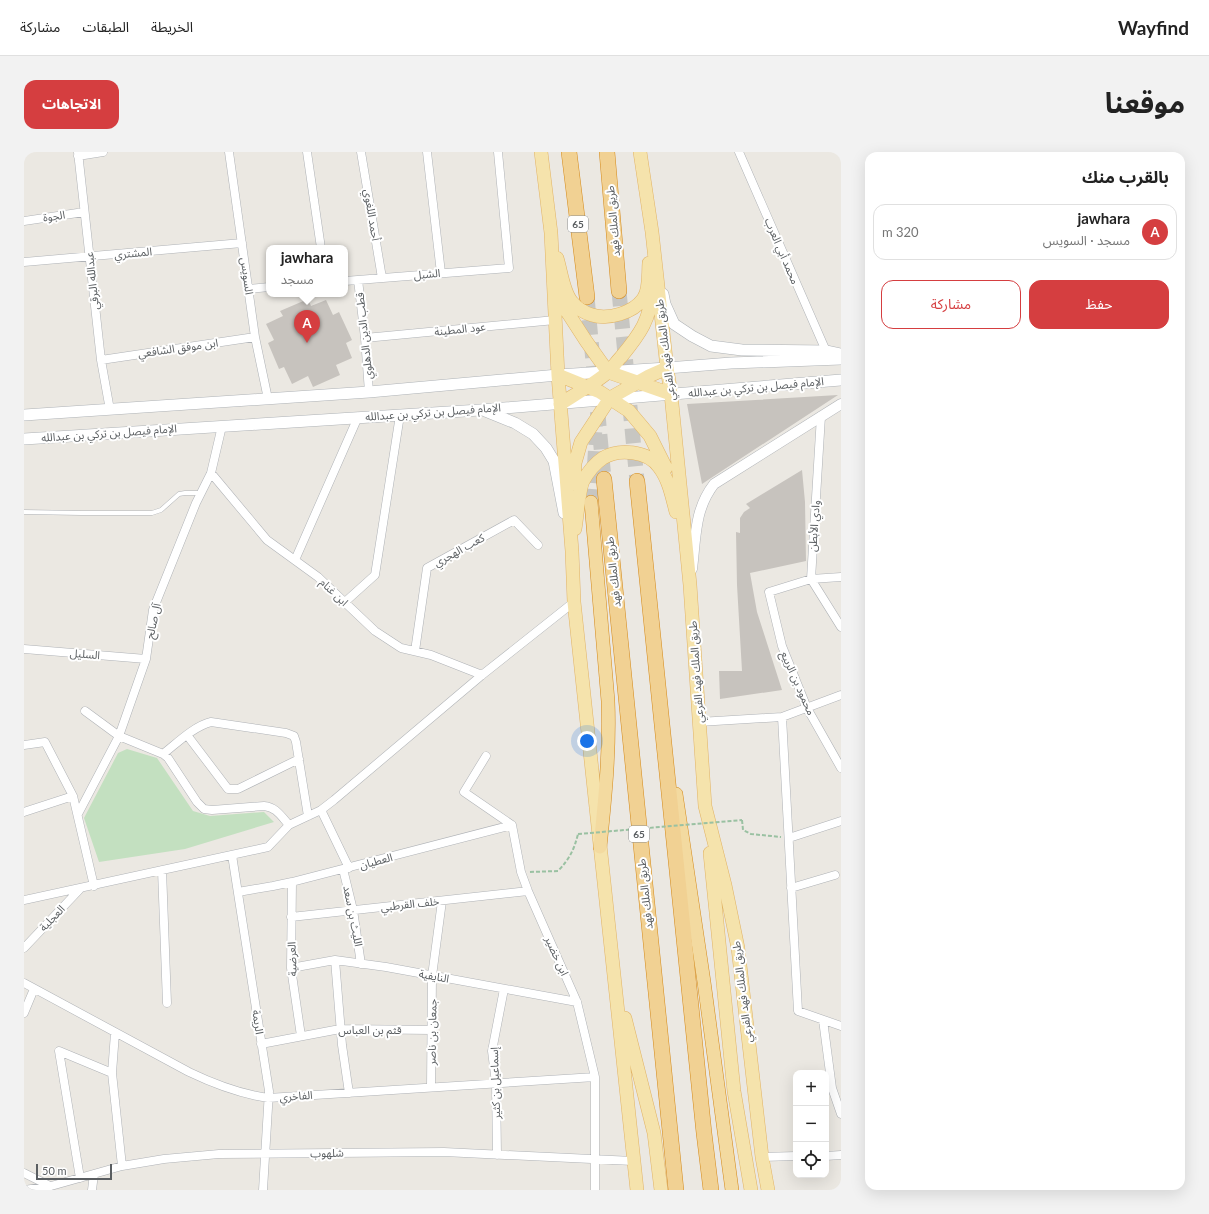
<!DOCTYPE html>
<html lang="ar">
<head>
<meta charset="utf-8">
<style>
  body { margin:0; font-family:Lato,"Noto Sans Arabic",sans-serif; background:#f2f2f2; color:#222; direction:rtl }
  .controls { position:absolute; right:12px; bottom:12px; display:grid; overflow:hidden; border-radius:8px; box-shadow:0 4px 16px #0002 }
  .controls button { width:36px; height:36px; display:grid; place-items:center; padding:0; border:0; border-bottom:1px solid #e0e0e0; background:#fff; color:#222; font:20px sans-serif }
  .scale { position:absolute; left:12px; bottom:10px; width:76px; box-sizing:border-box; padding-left:4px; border:2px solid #5a5e61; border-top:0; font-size:11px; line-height:14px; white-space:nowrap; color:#5a5e61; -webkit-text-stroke:3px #fff; paint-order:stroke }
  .you { position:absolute; left:563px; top:589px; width:14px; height:14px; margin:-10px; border:3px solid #fff; border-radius:50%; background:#1a73e8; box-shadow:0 0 0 6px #1a73e833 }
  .badge { display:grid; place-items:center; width:26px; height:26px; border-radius:50%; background:#d53e40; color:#fff; font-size:13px; font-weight:700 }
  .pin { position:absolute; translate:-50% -33px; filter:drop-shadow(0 1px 2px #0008) }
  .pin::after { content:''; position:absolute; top:21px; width:14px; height:12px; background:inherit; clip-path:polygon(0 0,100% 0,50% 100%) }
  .popup { position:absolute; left:242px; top:93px; width:82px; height:52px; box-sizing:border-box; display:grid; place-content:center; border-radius:8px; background:#fff; filter:drop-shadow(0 1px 3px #0005); font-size:13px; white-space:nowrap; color:#767676 }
  .popup b { font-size:15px; color:#222 }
  .popup::after { content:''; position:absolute; left:50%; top:100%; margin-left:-8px; border:8px solid transparent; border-top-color:#fff }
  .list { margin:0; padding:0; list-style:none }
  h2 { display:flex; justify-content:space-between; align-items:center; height:52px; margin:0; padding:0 16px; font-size:17px }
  h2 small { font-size:13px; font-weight:400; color:#767676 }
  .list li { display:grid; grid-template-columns:26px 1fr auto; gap:12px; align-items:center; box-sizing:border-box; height:56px; margin:0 8px 8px; padding:0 8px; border:1px solid #e0e0e0; border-radius:12px }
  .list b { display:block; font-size:15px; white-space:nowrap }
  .list p { margin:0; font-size:13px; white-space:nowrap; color:#767676 }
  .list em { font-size:13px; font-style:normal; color:#767676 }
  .actions { display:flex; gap:8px; padding:12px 16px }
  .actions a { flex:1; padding:9px 0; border:1px solid #d53e40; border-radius:12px; text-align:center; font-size:14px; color:#d53e40 }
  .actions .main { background:#d53e40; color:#fff }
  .icon { flex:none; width:22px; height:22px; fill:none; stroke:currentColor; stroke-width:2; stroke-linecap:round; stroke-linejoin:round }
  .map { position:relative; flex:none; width:817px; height:1038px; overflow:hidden; direction:ltr; border-radius:12px }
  header { display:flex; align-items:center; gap:24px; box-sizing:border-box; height:56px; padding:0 20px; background:#fff; border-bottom:1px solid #e0e0e0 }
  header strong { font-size:19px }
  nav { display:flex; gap:22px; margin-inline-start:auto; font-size:14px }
  .intro { display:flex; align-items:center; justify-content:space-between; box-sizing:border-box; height:96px; padding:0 24px }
  h1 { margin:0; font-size:28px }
  .button { padding:10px 18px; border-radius:12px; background:#d53e40; color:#fff; font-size:14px; font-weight:700 }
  main { display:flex; gap:24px; padding:0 24px }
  aside { flex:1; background:#fff; border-radius:12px; box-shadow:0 4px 16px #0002 }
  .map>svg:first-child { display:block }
  .green { fill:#c3e0c0 }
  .building { fill:#c7c3be }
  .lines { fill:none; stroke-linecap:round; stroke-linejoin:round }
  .trunk-tunnel { stroke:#c7c6c2; stroke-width:13; stroke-dasharray:13 6; stroke-linecap:butt }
  .motorway-tunnel { stroke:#c7c6c2; stroke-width:15; stroke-dasharray:15 8; stroke-linecap:butt }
  .service-casing { stroke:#afb2b6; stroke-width:5 }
  .minor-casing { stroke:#afb2b6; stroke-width:9 }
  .tertiary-casing { stroke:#afb2b6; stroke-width:11 }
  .secondary-casing { stroke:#aeb2b6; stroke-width:12 }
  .primary-casing { stroke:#e1b365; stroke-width:14 }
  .trunk-casing { stroke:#d48919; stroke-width:14 }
  .motorway-casing { stroke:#d48919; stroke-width:16 }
  .path { stroke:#9ac1a2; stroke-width:2; stroke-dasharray:4 2; stroke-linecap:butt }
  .service { stroke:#fff; stroke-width:4 }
  .minor { stroke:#fff; stroke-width:8 }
  .tertiary { stroke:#fff; stroke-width:10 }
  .secondary { stroke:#fff; stroke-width:11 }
  .primary { stroke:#f5e3ac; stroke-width:13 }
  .trunk { stroke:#f3daa0; stroke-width:13 }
  .motorway { stroke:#f1d193; stroke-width:15 }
  .path-bridge { stroke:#9ac1a2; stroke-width:2; stroke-dasharray:4 2; stroke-linecap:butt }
  .labels { text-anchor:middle; stroke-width:4; stroke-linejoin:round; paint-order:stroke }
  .shield { fill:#fff; stroke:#8c8e90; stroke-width:1 }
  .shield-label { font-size:10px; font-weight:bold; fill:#5a5e61 }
  .street-label { font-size:11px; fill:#5a5e61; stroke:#fff }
</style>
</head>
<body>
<header>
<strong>Wayfind</strong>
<nav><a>الخريطة</a><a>الطبقات</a><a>مشاركة</a></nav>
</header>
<div class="intro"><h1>موقعنا</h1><a class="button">الاتجاهات</a></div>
<main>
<aside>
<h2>بالقرب منك<small></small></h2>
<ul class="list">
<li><span class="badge">A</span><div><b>jawhara</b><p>مسجد · السويس</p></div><em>320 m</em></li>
</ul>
<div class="actions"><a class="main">حفظ</a><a>مشاركة</a></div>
</aside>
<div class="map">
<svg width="817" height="1038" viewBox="0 0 817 1038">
  <rect width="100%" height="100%" fill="#ebe8e2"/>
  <path class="green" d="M103,597L133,606L169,659L186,664L240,660L250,670L161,697L75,710L60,666L94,601Z"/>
  <path class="building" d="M284,147L287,154L302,148L309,163L315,160L328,188L322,191L328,206L312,213L316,223L289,235L284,224L268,232L260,215L255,217L244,191L250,188L242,172L259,164L256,159Z
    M814,243L687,326L678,332L663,252Z
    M778,318L781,350L782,409L726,421L733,460L758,538L696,547L695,519H718L713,433L712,380L716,381V366L720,360L726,356L722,352Z"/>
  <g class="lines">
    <path class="trunk-tunnel" d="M567,350L573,261"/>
    <path class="motorway-tunnel" d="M595,139L613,329
      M563,145L580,327"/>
    <defs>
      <path id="service" d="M0,360L57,361H128L137,358L155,342L161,341H177"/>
      <path id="minor" d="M54,0L77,208L86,258
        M205,0L231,185L244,247
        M283,0L297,96
        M337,0L358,126
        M403,0L417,121
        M715,0L802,199
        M54,4L79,0
        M0,69L60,60
        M0,110L218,91
        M334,128L341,186L345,240
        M321,129L485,116L474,0
        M225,137L245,135
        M341,186L531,168
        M77,208L231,185
        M797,264L787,427L817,475
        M187,321L243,388L294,425L351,479L377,496L407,503L458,523
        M271,408L334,265
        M817,425L787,427L745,440L758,494L783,556L817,616
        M321,450L351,423L376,263
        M0,497L122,507
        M391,499L403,416L490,368L514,393
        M61,559L95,584L139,602L144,606L173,650L180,657L188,658L240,654C252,655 257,664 265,673
        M758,565L774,859L817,874
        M675,570L758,565L817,543
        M163,583L204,637H214L275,607
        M0,593L21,590L49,644L70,734
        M139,602C152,592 170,574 187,570L262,581L270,584L272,590L284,664
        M462,604L440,640L488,673L497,720L504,739L553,850L571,925V1038
        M297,658L325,716
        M0,660L49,644
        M54,662L95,584L122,507L129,458L172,351L187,321L198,274
        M765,686L817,669
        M208,703L245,939L239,1038
        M319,717L329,758L337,812
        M138,718L143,851
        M268,730L267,816L277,884
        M767,736L811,723
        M214,740L249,734L268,730L488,673
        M0,748L244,695L265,673L297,658L310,648L458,523L550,450
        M267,765L504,739
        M0,796L56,737
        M311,808L318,893L325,941
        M267,816L311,808L362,815L553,850
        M0,831L165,920C190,932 217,942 244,946L571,925
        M0,861L10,837
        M799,868L808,936L817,962
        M91,881L88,921L98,1014
        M237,892L316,877L408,878
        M407,935L408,824L418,749
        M473,1003L472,931L468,899L480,837
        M802,1004L817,1003
        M738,1005L772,1004
        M0,1021L26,1034
        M56,1026L35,899L88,921
        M0,1038L27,1034L98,1014L140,1007L195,1002L420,1000L609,1009
        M68,1038L70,1022"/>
      <path id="tertiary" d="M668,417C672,386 670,358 690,332L817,252"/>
      <path id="secondary" d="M639,142L641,152L650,172L668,184L687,194L718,198L802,199L817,202
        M461,259L491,271L509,282L522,296L530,309L540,361
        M0,263L345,240L534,223L643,216L707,211L817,207
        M0,287L456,258L817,228"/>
      <path id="primary" d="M517,0L527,81L534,223L548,399L550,450L613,1038
        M616,0L628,80L643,216L647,242L666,433L681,654L701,733L714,796L738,1005L744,1038
        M533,106C537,118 539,140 548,150C553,156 561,161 568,163C584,168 609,161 619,147C626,138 624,122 625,111
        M535,138L540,155L562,189L584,220L647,242
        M534,223L576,240L605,259L626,284L642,316
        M536,252C552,242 568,233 583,221C588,217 592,210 597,205C616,182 627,167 628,137
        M550,332L551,311L557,290L586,246L625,224L643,216
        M551,377C553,366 555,338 559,329C564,320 570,312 579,306C595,296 624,299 635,315C645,328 648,345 652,360
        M686,701L710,939L727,1038
        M601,866L630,981L637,1038"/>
      <path id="trunk" d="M567,350L584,549C586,598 581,646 576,695
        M652,642L680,830L708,1038"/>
      <path id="motorway" d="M545,0L563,145
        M583,0L595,139
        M580,327L652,1038
        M613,329L680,981L687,1038"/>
    </defs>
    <use href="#service" class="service-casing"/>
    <use href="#minor" class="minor-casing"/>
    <use href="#tertiary" class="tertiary-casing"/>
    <use href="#secondary" class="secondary-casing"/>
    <use href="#primary" class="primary-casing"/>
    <use href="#trunk" class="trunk-casing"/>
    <use href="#motorway" class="motorway-casing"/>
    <path class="path" d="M718,668L719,678L727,682L757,685
      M506,720L534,719C546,706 550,698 554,682"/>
    <use href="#service" class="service"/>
    <use href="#minor" class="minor"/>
    <use href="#tertiary" class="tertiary"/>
    <use href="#secondary" class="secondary"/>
    <use href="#primary" class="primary"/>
    <use href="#trunk" class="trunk"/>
    <use href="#motorway" class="motorway"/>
    <path class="path-bridge" d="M554,682L718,668"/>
  </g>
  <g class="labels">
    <g class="shield">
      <rect x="544" y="64" width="20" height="16" rx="3"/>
      <rect x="605" y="674" width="20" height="16" rx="3"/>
    </g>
    <g class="shield-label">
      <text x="554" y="76">65</text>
      <text x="615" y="686">65</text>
    </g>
    <g class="street-label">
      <text transform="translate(348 63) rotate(81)" y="4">أحمد اللغوي</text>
      <text transform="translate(30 64) rotate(-8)" y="4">الجوة</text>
      <text transform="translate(589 69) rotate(-95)" y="4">طريق الملك فهد</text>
      <text transform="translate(758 99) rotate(67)" y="4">محمد أبي العرب</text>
      <text transform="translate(109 101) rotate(-5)" y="4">المشتري</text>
      <text transform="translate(403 122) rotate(-5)" y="4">الشبل</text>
      <text transform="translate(223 124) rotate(82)" y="4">السويس</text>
      <text transform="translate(68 129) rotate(-96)" y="4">عبدالله البرقي</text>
      <text transform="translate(436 177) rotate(-6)" y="4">عود المطينة</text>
      <text transform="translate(340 184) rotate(-96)" y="4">قطب الدين الدهلوي</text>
      <text transform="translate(154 196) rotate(-8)" y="4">ابن موفق الشافعي</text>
      <text transform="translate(641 198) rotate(-97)" y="4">طريق الملك فهد الفرعي</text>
      <text transform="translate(732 235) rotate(-5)" y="4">الإمام فيصل بن تركي بن عبدالله</text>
      <text transform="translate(409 260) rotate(-4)" y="4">الإمام فيصل بن تركي بن عبدالله</text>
      <text transform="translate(85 281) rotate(-4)" y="4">الإمام فيصل بن تركي بن عبدالله</text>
      <text transform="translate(790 374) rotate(-86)" y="4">وادي الأبطن</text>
      <text transform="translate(435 398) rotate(-29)" y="4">كعب الهجري</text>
      <text transform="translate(589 420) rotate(-96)" y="4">طريق الملك فهد</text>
      <text transform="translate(310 440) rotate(44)" y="4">ابن غنام</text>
      <text transform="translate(129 469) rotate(-78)" y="4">آل صالح</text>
      <text transform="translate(61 502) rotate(5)" y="4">السليل</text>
      <text transform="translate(672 520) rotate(-94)" y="4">طريق الملك فهد الفرعي</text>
      <text transform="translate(774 531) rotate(66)" y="4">محمود بن الربيع</text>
      <text transform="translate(352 709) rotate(-15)" y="4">العطيان</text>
      <text transform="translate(621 742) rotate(-96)" y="4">طريق الملك فهد</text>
      <text transform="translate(386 752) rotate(-6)" y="4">خلف القرطبي</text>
      <text transform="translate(329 764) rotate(79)" y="4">الليث بن سعد</text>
      <text transform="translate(28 766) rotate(-46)" y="4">العجلية</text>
      <text transform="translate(533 804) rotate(66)" y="4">ابن خضير</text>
      <text transform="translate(268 807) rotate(-92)" y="4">العرضية</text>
      <text transform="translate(410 824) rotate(10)" y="4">النايفية</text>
      <text transform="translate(718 840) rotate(-97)" y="4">طريق الملك فهد الفرعي</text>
      <text transform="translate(234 870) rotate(81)" y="4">الريمة</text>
      <text x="346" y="882">قثم بن العباس</text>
      <text transform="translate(408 880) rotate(-89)" y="4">جمعان بن ناصر</text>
      <text transform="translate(471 931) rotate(-92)" y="4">إسماعيل بن كثير</text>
      <text transform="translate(272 944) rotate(-4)" y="4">الفاخري</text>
      <text transform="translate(303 1001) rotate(-1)" y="4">شلهوب</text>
    </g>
  </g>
</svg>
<div class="controls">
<button>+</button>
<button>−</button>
<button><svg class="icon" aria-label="locate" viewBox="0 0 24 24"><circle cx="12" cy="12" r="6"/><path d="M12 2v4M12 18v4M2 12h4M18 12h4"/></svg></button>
</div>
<div class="scale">50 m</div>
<div class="you"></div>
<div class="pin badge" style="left:283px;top:191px">A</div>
<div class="popup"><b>jawhara</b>مسجد</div>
</div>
</main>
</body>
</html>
